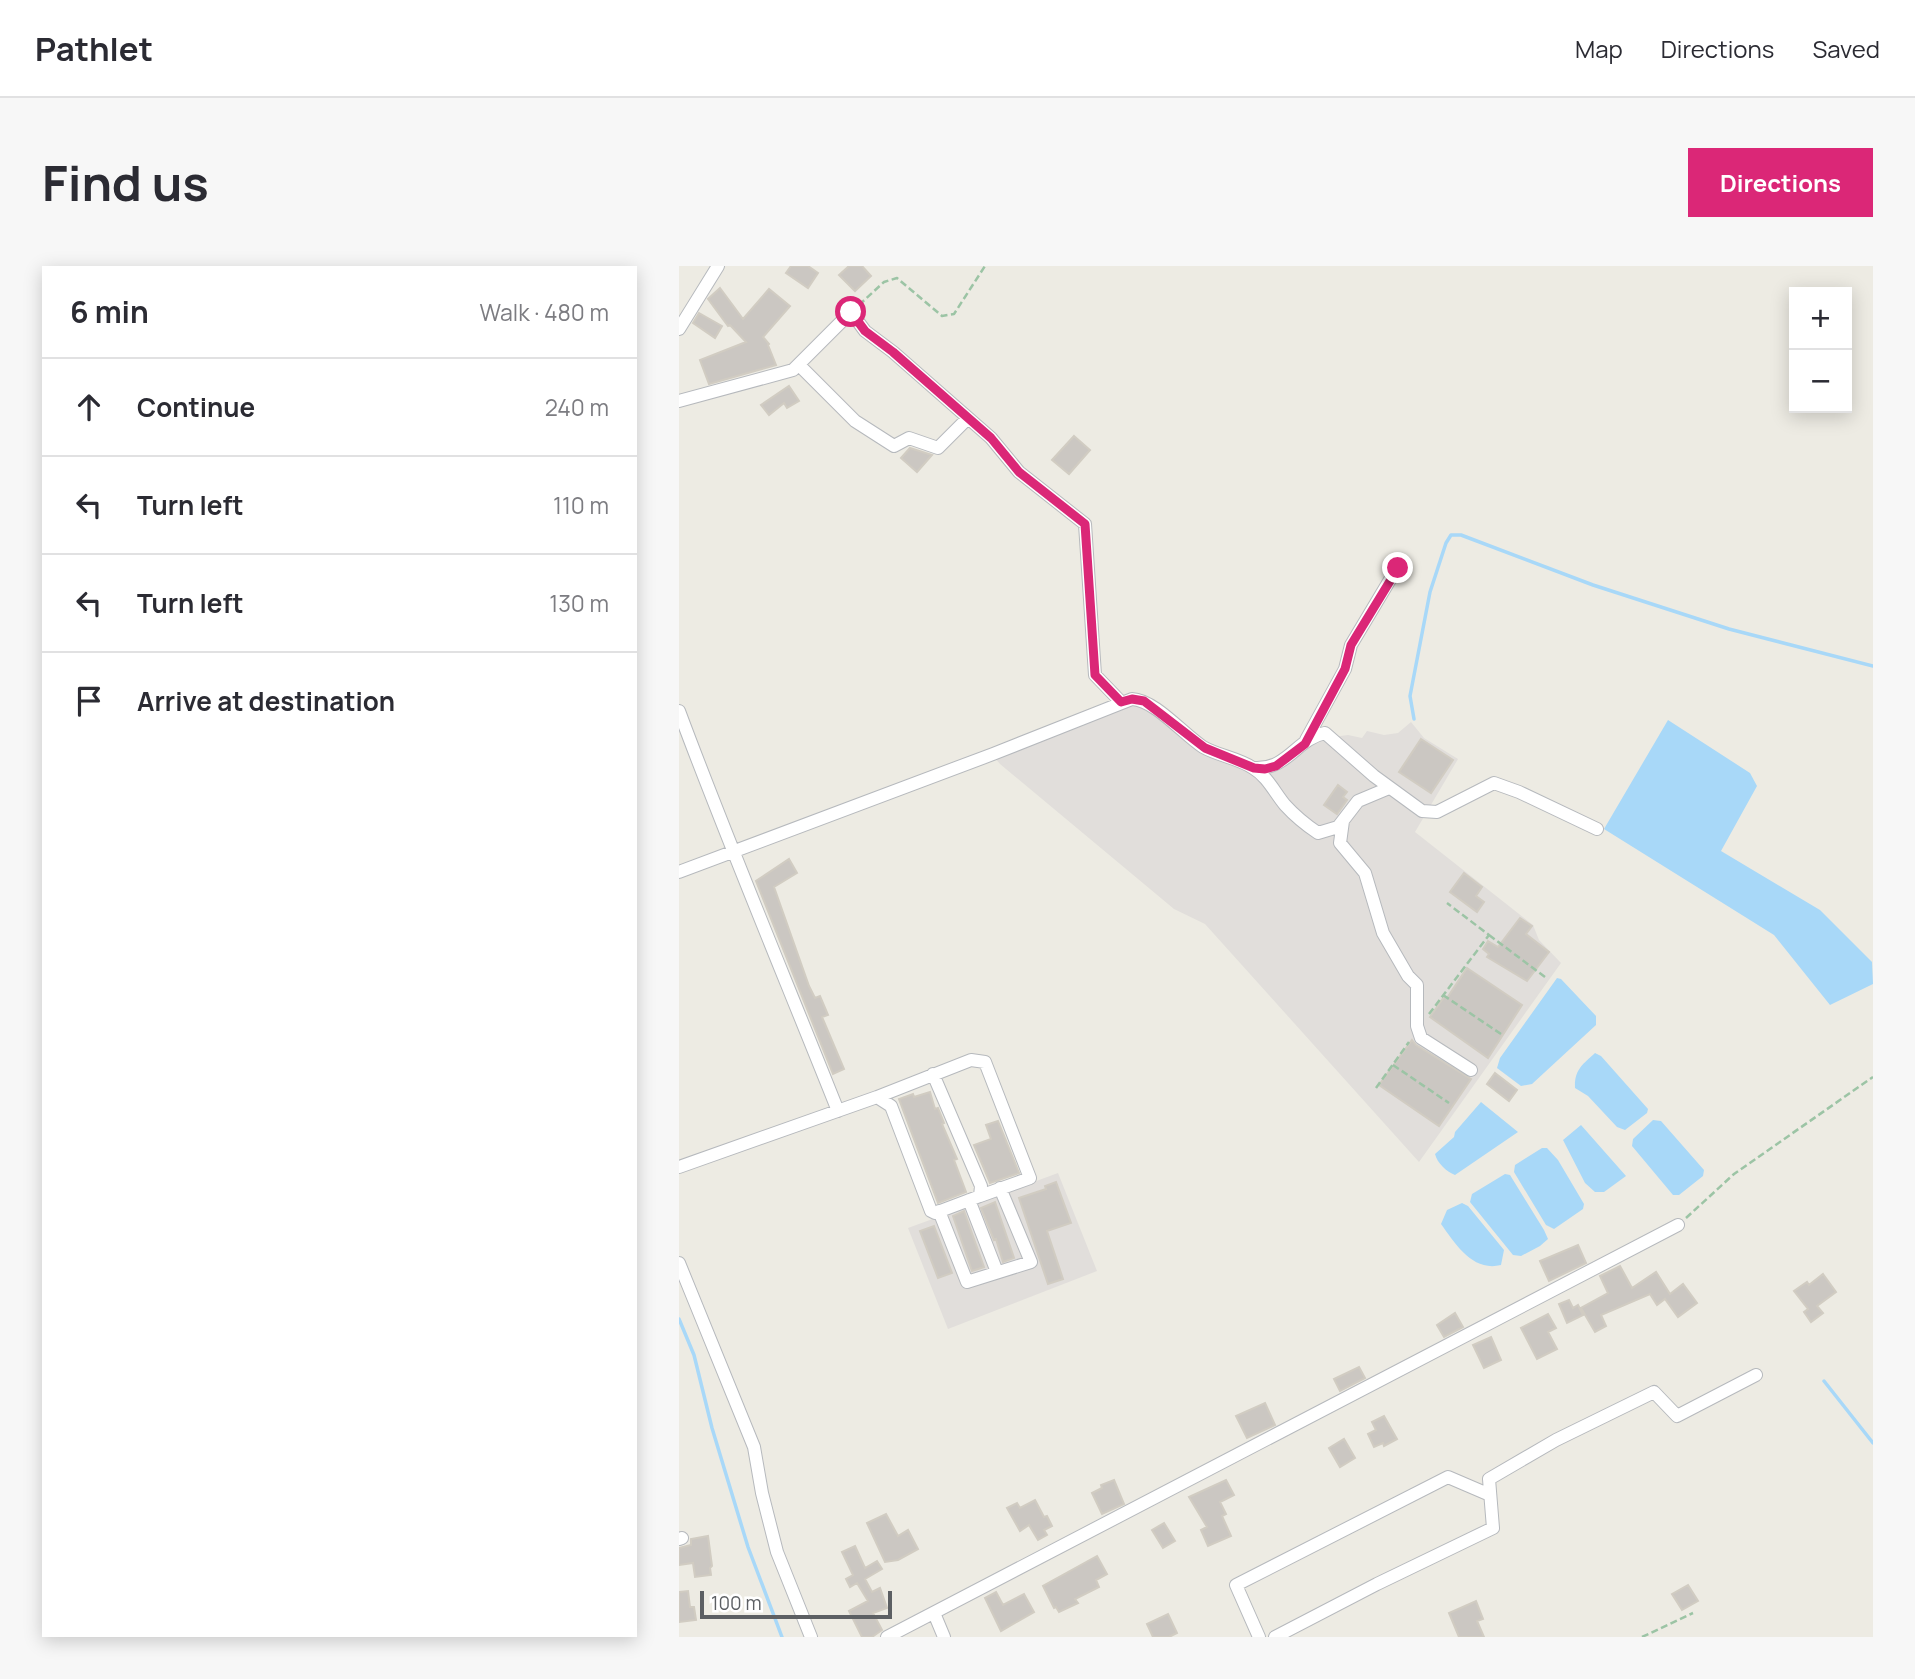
<!DOCTYPE html>
<html lang="en">
<head>
<meta charset="utf-8">
<style>
  body { margin:0; font-family:Manrope,sans-serif; background:#f7f7f7; color:#2b2b33 }
  .controls { position:absolute; right:21px; top:21px; display:grid; overflow:hidden; border-radius:0px; box-shadow:0 4px 18px #0003 }
  .controls button { width:63px; height:63px; display:grid; place-items:center; padding:0; border:0; border-bottom:2px solid #e1e1e2; background:#fff; color:#2b2b33; font:35px sans-serif }
  .scale { position:absolute; left:21px; bottom:18px; width:192px; box-sizing:border-box; padding-left:7px; border:4px solid #5c5f63; border-top:0; font-size:19px; line-height:24px; white-space:nowrap; color:#5c5f63; -webkit-text-stroke:5px #fff; paint-order:stroke }
  .stop { position:absolute; width:21px; height:21px; margin:-16px; border:5px solid #db2777; border-radius:50%; background:#fff }
  .stop.end { background:#db2777; border-color:#fff; box-shadow:0 2px 7px #0008 }
  .list { margin:0; padding:0; list-style:none }
  h2 { display:flex; justify-content:space-between; align-items:center; height:91px; margin:0; padding:0 28px; font-size:30px }
  h2 small { font-size:23px; font-weight:400; color:#7c7c81 }
  .list li { display:grid; grid-template-columns:46px 1fr auto; gap:21px; align-items:center; box-sizing:border-box; height:98px; padding:0 28px; border-top:2px solid #e1e1e2 }
  .list b { display:block; font-size:26px; white-space:nowrap }
  .list em { font-size:23px; font-style:normal; color:#7c7c81 }
  .icon { flex:none; width:38px; height:38px; fill:none; stroke:currentColor; stroke-width:2; stroke-linecap:round; stroke-linejoin:round }
  .map { position:relative; flex:none; width:1194px; height:1371px; overflow:hidden; border-radius:0px }
  header { display:flex; align-items:center; gap:42px; box-sizing:border-box; height:98px; padding:0 35px; background:#fff; border-bottom:2px solid #e1e1e2 }
  header strong { font-size:33px }
  nav { display:flex; gap:38px; margin-inline-start:auto; font-size:24px }
  .intro { display:flex; align-items:center; justify-content:space-between; box-sizing:border-box; height:168px; padding:0 42px }
  h1 { margin:0; font-size:49px }
  .button { padding:18px 32px; border-radius:0px; background:#db2777; color:#fff; font-size:24px; font-weight:700 }
  main { display:flex; gap:42px; padding:0 42px }
  aside { flex:1; background:#fff; border-radius:0px; box-shadow:0 4px 18px #0003 }
  .map>svg:first-child { display:block }
  .industrial { fill:#e1dedb }
  .water { fill:#a8d8f8 }
  .lines { fill:none; stroke-linecap:round; stroke-linejoin:round }
  .stream { stroke:#a8d8f8; stroke-width:3.5 }
  .building { fill:#cbc7c2; stroke:#d1ccc2; stroke-width:2 }
  .minor-casing { stroke:#b6b9bd; stroke-width:14 }
  .path { stroke:#9cc4a5; stroke-width:2.5; stroke-dasharray:7 3.5; stroke-linecap:butt }
  .minor { stroke:#fff; stroke-width:12 }
  .route { stroke:#db2777; stroke-width:9 }
</style>
</head>
<body>
<header>
<strong>Pathlet</strong>
<nav><a>Map</a><a>Directions</a><a>Saved</a></nav>
</header>
<div class="intro"><h1>Find us</h1><a class="button">Directions</a></div>
<main>
<aside>
<h2>6 min<small>Walk · 480 m</small></h2>
<ul class="list">
<li><svg class="icon" aria-label="ahead" viewBox="0 0 24 24"><path d="M12 20V5M6 11l6-6 6 6"/></svg><div><b>Continue</b></div><em>240 m</em></li>
<li><svg class="icon" aria-label="left" viewBox="0 0 24 24"><path d="M17 20v-9H6M10 6l-5 5 5 5"/></svg><div><b>Turn left</b></div><em>110 m</em></li>
<li><svg class="icon" aria-label="left" viewBox="0 0 24 24"><path d="M17 20v-9H6M10 6l-5 5 5 5"/></svg><div><b>Turn left</b></div><em>130 m</em></li>
<li><svg class="icon" aria-label="arrive" viewBox="0 0 24 24"><path d="M6 21V4h12l-3 4 3 4H6"/></svg><div><b>Arrive at destination</b></div></li>
</ul>
</aside>
<div class="map">
<svg width="1194" height="1371" viewBox="0 0 1194 1371">
  <rect width="100%" height="100%" fill="#edebe3"/>
  <path class="industrial" d="M453,435L573,505L646,472L669,469L683,472L688,465L705,469L719,467L732,456L745,472L779,493L736,566L854,659L860,674L882,697L740,896L526,658L495,643L321,498L315,491Z
    M379,907L418,1005L269,1063L229,962Z"/>
  <path class="water" d="M989,454L1071,507L1078,520L1042,585L1141,644L1193,696L1194,718L1151,739L1095,669L925,563Z
    M878,712L882,713L917,750V759L853,818L842,820L818,802L821,792Z
    M916,787L922,790L969,843L968,847L946,864L938,861L909,830L896,822C895,804 904,798 916,787Z
    M802,836L839,866L776,909C768,906 758,897 756,888L775,871L776,866Z
    M974,854L982,855L1025,904L1024,910L1000,929H994L953,880L954,873Z
    M902,859L947,910L925,926H916L906,917L884,874Z
    M863,882H868L879,894L905,938L904,943L875,963L867,959L835,906L836,899Z
    M826,908L831,909L865,964L869,973L861,980L842,990L834,989L791,936L793,928Z
    M783,937L789,940L825,984L822,999C794,1006 777,979 762,958L768,944Z"/>
  <g class="lines">
    <path class="stream" d="M735,453L731,430L751,326L767,277L772,269H782L914,319L1050,363L1194,400
      M0,1053L15,1089L33,1162L69,1281L103,1371
      M1145,1115L1194,1177"/>
  </g>
  <path class="building" d="M112,0H129L139,7L129,22L107,7Z
    M170,0H183L192,10L176,25L160,9Z
    M41,22L64,53L90,23L111,40L84,71L90,78L89,79L97,99L30,118L21,94L67,76L51,59L49,60L29,33Z
    M20,47L43,60L36,72L14,57Z
    M110,120L120,135L108,142L105,137L90,149L82,139Z
    M395,170L411,184L390,208L373,194Z
    M231,182L253,189L238,206L222,192Z
    M742,473L774,494L752,527L720,506Z
    M659,519L668,526L664,531L668,534L658,548L645,539Z
    M110,593L118,607L95,621L130,720L136,732L141,730L149,749L143,751L165,803L154,808L77,615Z
    M785,607L803,621L797,630L805,636L798,646L771,626Z
    M841,652L853,660L847,668L870,686L848,715L808,691L810,688L804,683L809,675L819,681Z
    M788,702L843,739L809,792L751,751L765,731L768,732Z
    M733,774L737,779L792,813L760,860L700,819Z
    M816,807L838,824L830,835L808,818Z
    M251,826L256,843L259,842L265,857L263,858L278,893L275,894L287,926L259,937L220,833L234,828L235,831Z
    M319,855L340,907L311,917L295,879L312,873L307,859Z
    M377,916L392,957L368,965L384,1013L369,1018L340,932L367,923L366,920Z
    M316,936L335,992L324,996L317,973L315,974L302,942Z
    M285,945L305,1001L293,1005L274,950Z
    M255,960L273,1007L259,1012L241,965Z
    M899,979L907,997L870,1015L861,995Z
    M941,1000L953,1022L977,1006L991,1028L1004,1018L1018,1037L999,1051L986,1033L978,1039L971,1028L922,1049L927,1060L916,1066L902,1042L929,1027L921,1010Z
    M1144,1008L1157,1026L1138,1040L1144,1047L1132,1056L1125,1046L1129,1043L1115,1025L1128,1016L1130,1019Z
    M890,1034L894,1042L899,1039L904,1049L888,1057L880,1038Z
    M776,1047L784,1061L765,1071L758,1059Z
    M869,1048L877,1062L869,1066L878,1083L858,1093L842,1062Z
    M812,1071L822,1094L805,1102L794,1079Z
    M680,1101L686,1112L661,1125L655,1113Z
    M586,1137L596,1159L568,1172L557,1150Z
    M705,1150L718,1173L705,1180L704,1177L695,1181L689,1168L697,1164L693,1156Z
    M665,1173L676,1192L661,1201L650,1182Z
    M435,1214L445,1238L423,1248L413,1227L423,1222L422,1219Z
    M547,1214L555,1229L541,1236L547,1248L543,1250L552,1270L529,1280L522,1264L528,1261L510,1231Z
    M356,1234L365,1251L368,1250L373,1260L365,1264L368,1269L359,1274L350,1259L341,1265L328,1242L338,1237L341,1242Z
    M207,1248L219,1270L229,1264L239,1283L219,1294L206,1296L188,1257Z
    M485,1257L496,1275L484,1282L473,1264Z
    M29,1270L33,1300L31,1302L32,1309L16,1311L14,1297L0,1299V1282L12,1279V1273Z
    M176,1280L186,1302L198,1295L203,1303L186,1313L193,1326L201,1322L208,1342L194,1347L203,1364L193,1371H183L170,1345L189,1335L178,1317L171,1321L167,1313L174,1309L163,1286Z
    M418,1290L428,1308L417,1314L420,1321L396,1333L399,1337L380,1346L377,1341L375,1342L364,1320Z
    M1009,1319L1019,1335L1003,1344L993,1328Z
    M9,1325L11,1341H15L17,1354L0,1356V1326Z
    M317,1326L324,1339L345,1328L355,1346L322,1365L306,1332Z
    M797,1335L804,1353L798,1355L805,1371H780L770,1347Z
    M489,1348L498,1367L490,1371H474L468,1358Z"/>
  <g class="lines">
    <defs>
      <path id="minor" d="M0,63L39,0
        M120,99L176,155L215,180L230,172L259,182L289,152
        M0,135L114,104L172,46L186,65L214,86L312,172L340,206L406,258L416,409L442,436
        M0,445C50,579 106,712 159,845
        M627,474L666,403L672,379L718,302
        M575,502C609,504 617,473 646,467L695,510L743,545L758,546L815,517L840,526L918,563
        M664,555L661,577L686,607L704,667L729,710L738,719V760L742,772L792,804
        M0,606L314,488L453,433C476,434 504,468 524,481C540,490 559,492 574,502C588,510 596,527 606,539C616,550 627,559 639,567L659,561L679,535L710,522
        M198,831L292,794L306,796L351,912L301,930
        M0,901L198,831L212,840L252,945L256,947L301,930L302,920L254,808
        M290,934L318,1006
        M260,945L288,1016L352,996L321,922
        M0,997L75,1181L83,1227L98,1286L132,1371
        M0,1273L3,1272
        M255,1347L265,1371
        M208,1371L999,959
        M580,1371L557,1319L769,1211L811,1229
        M596,1371L698,1318L814,1262L810,1213L877,1174L975,1126L998,1150L1077,1109"/>
    </defs>
    <use href="#minor" class="minor-casing"/>
    <path class="path" d="M180,39L205,16L218,12L263,50L275,48L306,0
      M810,669L866,711
      M764,729L822,768
      M750,748L810,669L768,637
      M714,799L770,837
      M697,822L730,776
      M1007,952L1055,908L1194,811
      M963,1371L1014,1347"/>
    <use href="#minor" class="minor"/>
  </g>
  <g class="lines">
    <path class="route" d="M172,46L186,65L214,86L312,172L340,206L406,258L416,409L442,436L453,433L465,435L526,482L575,502L586,503L597,500L626,478L666,403L672,379L719,302"/>
  </g>
</svg>
<div class="controls">
<button>+</button>
<button>−</button>
</div>
<div class="scale">100 m</div>
<div class="stop" style="left:172px;top:46px"></div>
<div class="stop end" style="left:719px;top:302px"></div>
</div>
</main>
</body>
</html>
